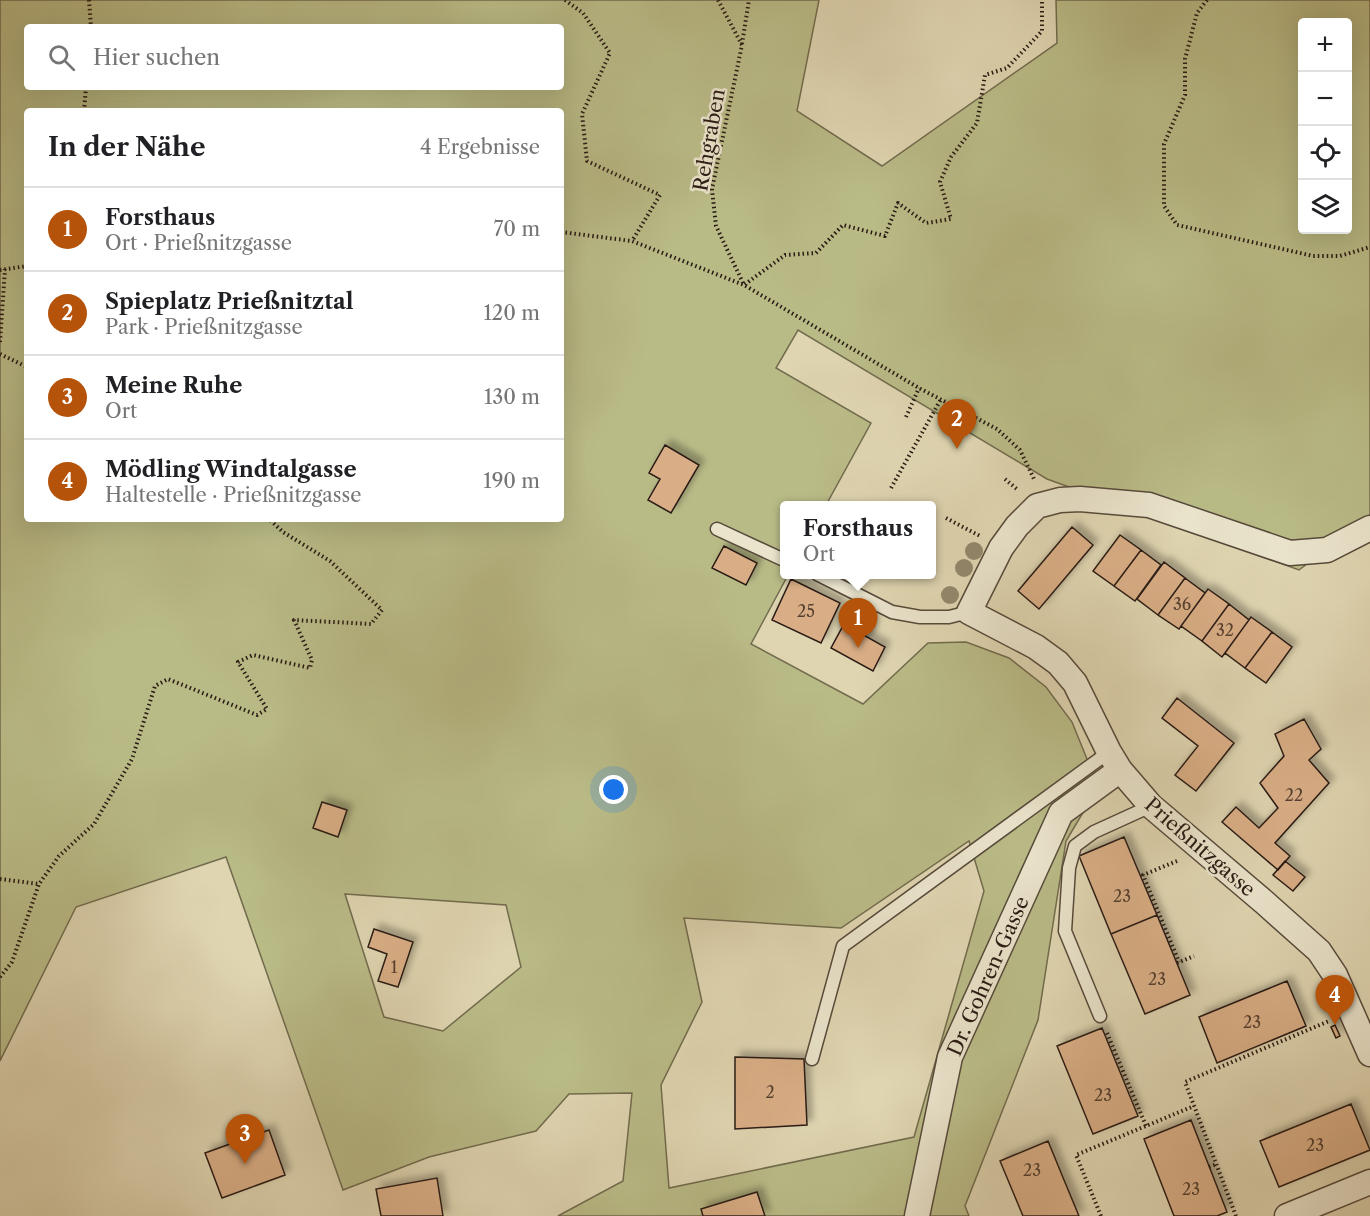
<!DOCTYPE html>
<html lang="de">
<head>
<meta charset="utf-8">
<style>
  body { margin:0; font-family:"Libre Caslon Text",serif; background:#f2f2f2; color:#202124 }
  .controls { position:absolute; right:18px; top:18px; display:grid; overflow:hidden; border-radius:6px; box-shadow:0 6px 24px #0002 }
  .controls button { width:54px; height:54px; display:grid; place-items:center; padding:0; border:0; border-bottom:2px solid #e0e0e0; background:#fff; color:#202124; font:30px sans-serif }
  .you { position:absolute; left:614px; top:790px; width:21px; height:21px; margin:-15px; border:4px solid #fff; border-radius:50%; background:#1a73e8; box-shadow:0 0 0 9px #1a73e833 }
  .badge { display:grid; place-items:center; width:39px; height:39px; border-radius:50%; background:#b45309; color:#fff; font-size:20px; font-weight:700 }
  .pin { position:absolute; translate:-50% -50px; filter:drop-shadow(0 2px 3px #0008) }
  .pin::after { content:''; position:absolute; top:32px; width:21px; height:18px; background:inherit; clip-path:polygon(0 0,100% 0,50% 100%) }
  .popup { position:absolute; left:780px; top:501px; width:156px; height:78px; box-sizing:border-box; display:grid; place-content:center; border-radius:6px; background:#fff; filter:drop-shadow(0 2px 4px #0005); font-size:20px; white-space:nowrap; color:#757577 }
  .popup b { font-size:22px; color:#202124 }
  .popup::after { content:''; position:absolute; left:50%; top:100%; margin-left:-12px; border:12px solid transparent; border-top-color:#fff }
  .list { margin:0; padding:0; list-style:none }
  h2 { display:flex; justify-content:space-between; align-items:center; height:78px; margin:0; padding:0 24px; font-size:26px }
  h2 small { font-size:20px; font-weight:400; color:#757577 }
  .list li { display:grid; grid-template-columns:39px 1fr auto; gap:18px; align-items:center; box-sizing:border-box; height:84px; padding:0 24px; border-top:2px solid #e0e0e0 }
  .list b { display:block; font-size:22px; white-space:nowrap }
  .list p { margin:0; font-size:20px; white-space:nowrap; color:#757577 }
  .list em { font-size:20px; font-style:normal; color:#757577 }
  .icon { flex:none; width:33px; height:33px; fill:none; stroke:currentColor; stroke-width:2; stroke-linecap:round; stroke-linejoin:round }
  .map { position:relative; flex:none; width:1370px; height:1216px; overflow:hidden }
  .search { position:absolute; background:#fff; box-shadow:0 6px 24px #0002; left:24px; top:24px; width:540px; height:66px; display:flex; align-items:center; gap:15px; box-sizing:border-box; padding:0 21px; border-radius:6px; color:#757577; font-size:22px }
  .panel { position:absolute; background:#fff; box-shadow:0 6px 24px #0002; left:24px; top:108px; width:540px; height:414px; border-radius:6px }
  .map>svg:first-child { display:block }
  .green { fill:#b9bb87; stroke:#726b4e; stroke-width:1.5; fill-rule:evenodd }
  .building { fill:#d9ae86; stroke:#2a1b14; stroke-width:1.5; filter:url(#shadow) }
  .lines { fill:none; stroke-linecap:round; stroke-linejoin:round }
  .lane-casing { stroke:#574a3b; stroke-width:15 }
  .street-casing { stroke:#574a3b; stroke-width:27 }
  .path { stroke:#2a1b14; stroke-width:4; stroke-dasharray:1.5 3; stroke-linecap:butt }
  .lane { stroke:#eae4cc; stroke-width:12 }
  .street { stroke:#eae4cc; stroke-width:24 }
  .tree { fill:#93896d }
  .labels { text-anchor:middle; stroke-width:5; stroke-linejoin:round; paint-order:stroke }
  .number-label { font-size:16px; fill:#564030 }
  .street-label { font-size:20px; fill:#2a1b14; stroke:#eae4cc }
</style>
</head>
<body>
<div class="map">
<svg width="1370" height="1216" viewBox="0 0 1370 1216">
  <defs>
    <filter id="shadow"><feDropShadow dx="5.5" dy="-5.5" stdDeviation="3" flood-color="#0004"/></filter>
  </defs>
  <rect width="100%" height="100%" fill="#dfd5b1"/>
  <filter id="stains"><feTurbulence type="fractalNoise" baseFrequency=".00333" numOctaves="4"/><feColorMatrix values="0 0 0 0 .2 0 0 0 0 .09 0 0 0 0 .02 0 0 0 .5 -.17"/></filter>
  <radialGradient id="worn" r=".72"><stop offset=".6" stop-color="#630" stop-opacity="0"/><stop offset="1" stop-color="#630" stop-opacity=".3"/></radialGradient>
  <path class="green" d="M0,0H819L797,111L882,166L1057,43L1056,0H1370V516L1299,570L1047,479L798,330L776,368L871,423L826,505L784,506V574L788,575L751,644L863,704L928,643L966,642L1009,658L1046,687L1072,722L1087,759L1100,784L1066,841L1038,1020L965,1206L969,1216H558L623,1181L632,1093L569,1094L536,1131L429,1157L343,1190L226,857L76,907L0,1061ZM1302,22H1348V230H1302ZM27,27H561V87H27ZM27,111H561V519H27ZM969,841L984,891L914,1137L669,1188L661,1085L702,1002L684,918L841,928ZM345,894L506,905L521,967L443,1031L384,1017Z"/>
  <path class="building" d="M665,445L699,465L671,513L648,500L660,479L649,473Z
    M1072,527L1093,545L1039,609L1018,591Z
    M1120,535L1141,550L1114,586L1093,571Z
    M724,546L757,563L746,585L712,568Z
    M1141,550L1161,565L1135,601L1114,586Z
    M1164,562L1185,578L1158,615L1137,599Z
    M1185,578L1205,593L1179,629L1158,615Z
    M791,579L840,603L821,643L772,620Z
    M1208,589L1229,604L1202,641L1181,626Z
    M1229,604L1249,620L1222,657L1202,641Z
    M1251,617L1272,632L1245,668L1225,653Z
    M844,624L885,647L873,671L831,648Z
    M1272,632L1292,647L1266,683L1245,668Z
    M1177,698L1234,743L1196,791L1175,775L1198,746L1162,718Z
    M1304,719L1321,749L1309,760L1329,783L1275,843L1290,856L1278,870L1222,822L1236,807L1259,828L1278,808L1260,783L1284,756L1275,734Z
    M322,802L347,810L338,837L313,828Z
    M1124,837L1157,915L1111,934L1079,856Z
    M1285,861L1305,877L1293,891L1273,875Z
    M1157,915L1190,995L1145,1014L1111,934Z
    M374,929L413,942L398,987L378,981L387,954L368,947Z
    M1287,981L1306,1026L1217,1063L1199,1017Z
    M1335,1025L1340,1036L1336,1038L1331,1027Z
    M1102,1028L1138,1116L1093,1134L1057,1046Z
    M735,1057L804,1059L807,1125L735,1129Z
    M1351,1104L1370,1150L1279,1187L1260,1141Z
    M1191,1120L1227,1212L1217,1216H1174L1144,1139Z
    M269,1130L285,1175L222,1198L205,1153Z
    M1048,1141L1064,1180L1079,1216H1023L1000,1161Z
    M437,1178L443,1216H381L376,1189Z
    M757,1192L765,1216H703L701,1209Z"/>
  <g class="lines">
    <defs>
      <path id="lane" d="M717,529L784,560
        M817,574L892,612L920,617H949L969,612
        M1100,1016L1065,931L1069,868L1075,846L1094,832L1151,806
        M812,1059L843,946L1109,752"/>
      <path id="street" d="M1370,528L1327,550L1290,553L1149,505L1080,499L1060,500L1037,506L1017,526L1001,548L969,612L1036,647L1058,663L1075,683L1109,752L1120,770L1151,806L1264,902L1319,951L1335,975L1370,1054
        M917,1216L950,1057L1061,813L1120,770
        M1287,1216L1370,1182"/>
    </defs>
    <use href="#lane" class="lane-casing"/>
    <use href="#street" class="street-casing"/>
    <path class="path" d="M89,0L91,27
      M565,0L583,13L610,53L582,114L587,161L660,195L632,241
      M718,0L742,45L712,189L716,226L744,285L785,255L816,253L843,225L885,236L898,203L926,223L951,219L940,182L951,157L977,123L985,75L1007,68L1042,31V0
      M1207,0L1197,13L1185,59V95L1164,144V206L1177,225L1313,256H1340L1370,247
      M742,44L749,0
      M84,111L86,87
      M561,232L632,241L744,285L919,388L997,429L1020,450L1035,481
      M0,270L27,266
      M0,342L5,269
      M0,354L27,367
      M906,417L919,388
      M1005,479L1018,490
      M891,488L941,399
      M946,518L980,536
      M1177,861L1143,875L1179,962
      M0,879L39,884
      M1177,963L1194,956
      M0,977L12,962L39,884L59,856L94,824L132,759L155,686L168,679L257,715L267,709L238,662L253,655L310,668L312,660L294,620L371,624L382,610L330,561L283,532L269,519
      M1107,1033L1146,1126
      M1209,1167L1217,1164
      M1101,1216L1076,1155L1194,1106
      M1236,1216L1185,1082L1329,1021"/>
    <use href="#lane" class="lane"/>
    <use href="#street" class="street"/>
  </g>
  <g class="tree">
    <circle cx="974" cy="551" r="9"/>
    <circle cx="964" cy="568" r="9"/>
    <circle cx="950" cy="595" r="9"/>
    <circle cx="1330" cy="1000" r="9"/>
  </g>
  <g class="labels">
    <g class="number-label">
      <text x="1182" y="610">36</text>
      <text x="806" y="617">25</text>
      <text x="1225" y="636">32</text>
      <text x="1294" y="801">22</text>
      <text x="1122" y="902">23</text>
      <text x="394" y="973">1</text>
      <text x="1157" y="985">23</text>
      <text x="1252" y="1028">23</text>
      <text x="770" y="1098">2</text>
      <text x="1103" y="1101">23</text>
      <text x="1315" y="1151">23</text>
      <text x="1032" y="1176">23</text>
      <text x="1191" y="1195">23</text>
    </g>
    <g class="street-label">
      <text transform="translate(709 140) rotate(-80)" y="7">Rehgraben</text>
      <text transform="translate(1200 847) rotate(41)" y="7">Prießnitzgasse</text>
      <text transform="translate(988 976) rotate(-66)" y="7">Dr. Gohren-Gasse</text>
    </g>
  </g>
  <rect width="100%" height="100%" filter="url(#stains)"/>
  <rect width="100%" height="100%" fill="url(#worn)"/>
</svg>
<div class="controls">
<button>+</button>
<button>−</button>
<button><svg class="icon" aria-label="locate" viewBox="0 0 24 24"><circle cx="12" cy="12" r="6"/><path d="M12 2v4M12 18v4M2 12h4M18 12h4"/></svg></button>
<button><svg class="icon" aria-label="layers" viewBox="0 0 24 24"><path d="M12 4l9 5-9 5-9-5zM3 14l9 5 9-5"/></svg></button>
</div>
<div class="you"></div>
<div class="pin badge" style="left:858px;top:648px">1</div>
<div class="popup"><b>Forsthaus</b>Ort</div>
<div class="pin badge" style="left:957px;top:449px">2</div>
<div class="pin badge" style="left:245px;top:1164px">3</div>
<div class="pin badge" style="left:1335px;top:1025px">4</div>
<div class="search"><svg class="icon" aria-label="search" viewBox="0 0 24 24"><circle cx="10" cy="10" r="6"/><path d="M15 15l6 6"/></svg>Hier suchen</div>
<section class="panel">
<h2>In der Nähe<small>4 Ergebnisse</small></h2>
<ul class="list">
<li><span class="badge">1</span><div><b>Forsthaus</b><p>Ort · Prießnitzgasse</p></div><em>70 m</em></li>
<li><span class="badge">2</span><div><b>Spieplatz Prießnitztal</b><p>Park · Prießnitzgasse</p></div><em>120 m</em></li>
<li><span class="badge">3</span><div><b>Meine Ruhe</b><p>Ort</p></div><em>130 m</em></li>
<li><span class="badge">4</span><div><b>Mödling Windtalgasse</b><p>Haltestelle · Prießnitzgasse</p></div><em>190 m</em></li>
</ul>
</section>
</div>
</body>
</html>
